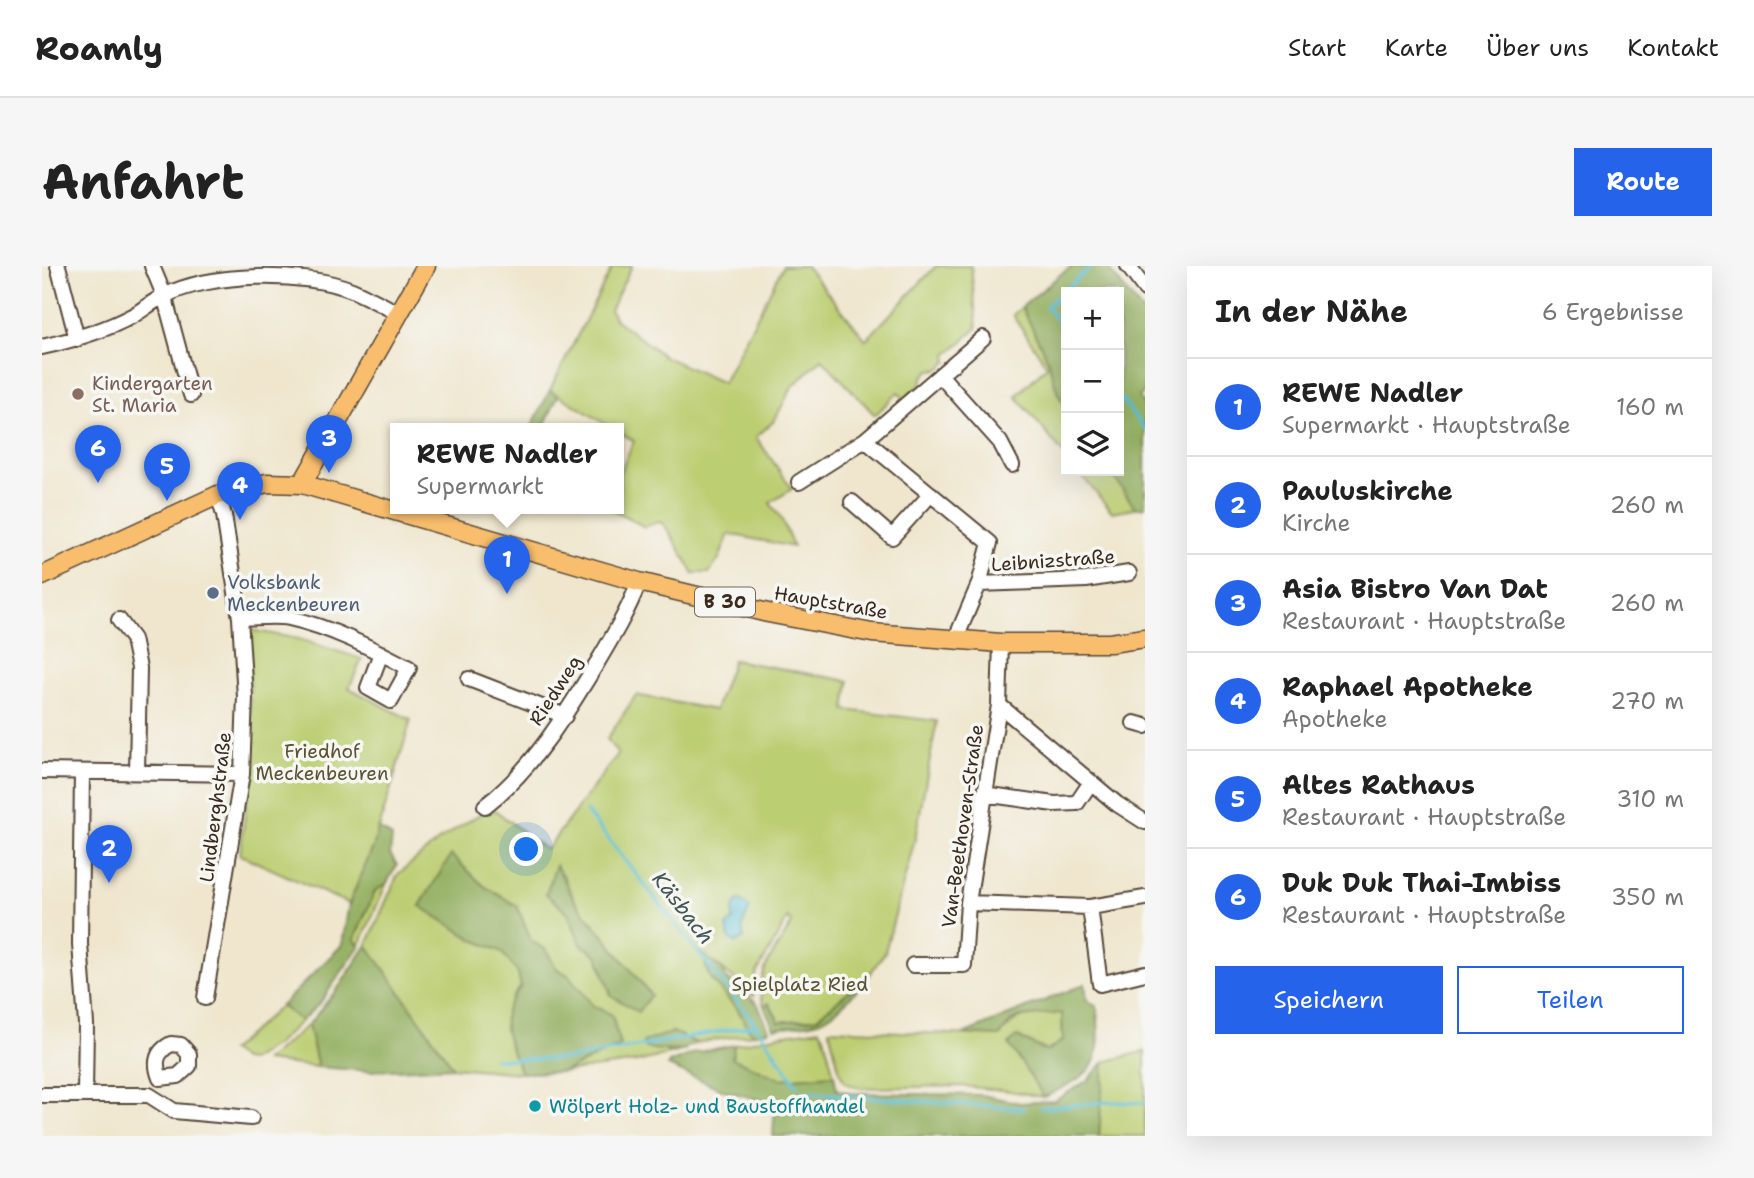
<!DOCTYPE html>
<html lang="de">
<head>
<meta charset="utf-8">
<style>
  body { margin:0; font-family:"Shantell Sans",sans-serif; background:#f6f6f6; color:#222 }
  .controls { position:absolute; right:21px; top:21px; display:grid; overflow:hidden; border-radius:0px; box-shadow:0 7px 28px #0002 }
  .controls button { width:63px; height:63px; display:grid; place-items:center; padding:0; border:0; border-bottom:2px solid #e0e0e0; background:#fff; color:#222; font:35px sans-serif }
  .you { position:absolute; left:485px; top:584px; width:24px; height:24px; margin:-18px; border:5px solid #fff; border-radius:50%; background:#1a73e8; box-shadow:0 0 0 10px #1a73e833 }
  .badge { display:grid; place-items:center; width:46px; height:46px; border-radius:50%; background:#2563eb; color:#fff; font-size:23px; font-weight:700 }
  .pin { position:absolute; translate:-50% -58px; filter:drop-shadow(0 2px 4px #0008) }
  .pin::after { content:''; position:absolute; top:37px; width:24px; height:21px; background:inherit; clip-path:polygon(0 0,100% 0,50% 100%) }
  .popup { position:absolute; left:348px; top:157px; width:234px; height:91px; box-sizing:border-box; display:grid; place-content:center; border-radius:0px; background:#fff; filter:drop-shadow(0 2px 5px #0005); font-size:23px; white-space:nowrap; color:#767676 }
  .popup b { font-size:26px; color:#222 }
  .popup::after { content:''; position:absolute; left:50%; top:100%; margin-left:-14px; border:14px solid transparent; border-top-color:#fff }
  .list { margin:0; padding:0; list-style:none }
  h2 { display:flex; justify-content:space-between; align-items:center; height:91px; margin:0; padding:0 28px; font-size:30px }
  h2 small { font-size:23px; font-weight:400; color:#767676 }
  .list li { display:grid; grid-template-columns:46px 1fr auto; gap:21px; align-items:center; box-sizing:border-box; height:98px; padding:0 28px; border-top:2px solid #e0e0e0 }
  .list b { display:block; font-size:26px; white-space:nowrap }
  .list p { margin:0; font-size:23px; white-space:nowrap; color:#767676 }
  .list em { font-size:23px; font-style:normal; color:#767676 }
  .actions { display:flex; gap:14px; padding:21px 28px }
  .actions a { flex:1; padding:16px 0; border:2px solid #2563eb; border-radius:0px; text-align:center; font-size:24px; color:#2563eb }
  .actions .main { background:#2563eb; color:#fff }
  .icon { flex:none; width:38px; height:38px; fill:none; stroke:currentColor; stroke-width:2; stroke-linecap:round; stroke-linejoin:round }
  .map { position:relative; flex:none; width:1103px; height:870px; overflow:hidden; border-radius:0px }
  header { display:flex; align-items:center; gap:42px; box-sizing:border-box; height:98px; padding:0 35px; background:#fff; border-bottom:2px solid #e0e0e0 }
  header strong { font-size:33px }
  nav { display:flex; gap:38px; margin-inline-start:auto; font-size:24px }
  .intro { display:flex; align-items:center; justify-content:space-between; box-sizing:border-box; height:168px; padding:0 42px }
  h1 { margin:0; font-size:49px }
  .button { padding:18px 32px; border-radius:0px; background:#2563eb; color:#fff; font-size:24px; font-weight:700 }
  main { display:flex; gap:42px; padding:0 42px }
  aside { flex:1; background:#fff; border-radius:0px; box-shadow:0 7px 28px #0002 }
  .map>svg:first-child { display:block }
  .green { fill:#bcce72; stroke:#7c7c48; stroke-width:2; fill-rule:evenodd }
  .forest { fill:#95b164; stroke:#686e41; stroke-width:2 }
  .water { fill:#57bfd4; stroke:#497479; stroke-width:2 }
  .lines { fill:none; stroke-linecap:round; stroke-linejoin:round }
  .stream { stroke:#57bfd4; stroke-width:3.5 }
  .minor-casing { stroke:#564638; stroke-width:18 }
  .major-casing { stroke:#564638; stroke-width:21 }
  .minor { stroke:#fff; stroke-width:14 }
  .major { stroke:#f9be6d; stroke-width:18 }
  .education-dot { fill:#8d6e63; stroke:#f6f6f2; stroke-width:2.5 }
  .service-dot { fill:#5c6f8a; stroke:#f6f6f2; stroke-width:2.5 }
  .culture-dot { fill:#0f9aa8; stroke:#f6f6f2; stroke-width:2.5 }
  .labels { text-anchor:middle; stroke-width:7; stroke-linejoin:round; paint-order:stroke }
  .shield { fill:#f6f6f2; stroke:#73675e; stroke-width:2 }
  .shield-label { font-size:18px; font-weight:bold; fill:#3b2a1e }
  .education-label { font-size:19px; fill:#785e54; stroke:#f6f6f2; text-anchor:start }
  .street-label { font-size:19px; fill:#3b2a1e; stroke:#f6f6f2 }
  .service-label { font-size:19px; fill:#4e5e75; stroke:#f6f6f2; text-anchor:start }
  .park-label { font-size:19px; fill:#5b5333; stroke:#f6f6f2 }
  .culture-label { font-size:19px; fill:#0d838f; stroke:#f6f6f2; text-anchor:start }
  .water-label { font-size:21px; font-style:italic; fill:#435755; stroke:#f6f6f2 }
</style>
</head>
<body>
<header>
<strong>Roamly</strong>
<nav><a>Start</a><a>Karte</a><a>Über uns</a><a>Kontakt</a></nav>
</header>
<div class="intro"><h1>Anfahrt</h1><a class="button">Route</a></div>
<main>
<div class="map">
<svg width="1103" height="870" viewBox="0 0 1103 870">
  <rect width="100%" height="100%" fill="#f6f6f2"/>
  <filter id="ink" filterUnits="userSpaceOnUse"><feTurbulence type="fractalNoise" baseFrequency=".0143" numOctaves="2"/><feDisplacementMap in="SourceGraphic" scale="14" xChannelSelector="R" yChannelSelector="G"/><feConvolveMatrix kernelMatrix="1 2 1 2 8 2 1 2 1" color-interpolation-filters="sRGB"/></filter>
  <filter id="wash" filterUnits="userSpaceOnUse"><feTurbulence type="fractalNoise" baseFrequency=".00686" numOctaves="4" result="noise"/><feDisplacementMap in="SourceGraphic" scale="28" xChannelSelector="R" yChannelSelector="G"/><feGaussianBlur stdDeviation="1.57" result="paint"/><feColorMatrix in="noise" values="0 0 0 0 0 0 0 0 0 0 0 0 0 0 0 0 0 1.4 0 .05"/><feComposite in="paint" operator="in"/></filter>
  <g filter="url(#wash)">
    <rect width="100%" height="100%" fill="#efe6cd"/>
    <path class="green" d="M571,0H590L568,44L573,53L623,91L681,117L741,0H764L824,74L894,0H929L935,62L905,89L906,95L897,103L887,104L880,112L879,118L862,133L856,126L833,149L780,93L750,121L732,155L714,171L750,223L728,237L740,254L751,281L687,268L677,293L667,307H651C647,299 624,259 620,257C614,255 609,258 603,261L568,242H577V208L592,175L577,166V162H570L508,124Z
      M980,41L1006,94L1016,128L1024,140V191L974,130L1005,100L971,49Z
      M1036,205H1068L1093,242L1070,246Z
      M208,364L257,373L320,393L307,422L369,454L332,579L307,638L198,589L208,507Z
      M691,394L807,415L803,444L895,455L873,573L843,686L823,715L820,714L775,752L737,756L727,738L722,740C710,707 735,685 750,657L746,652L714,708L712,730L680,703L660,689L668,712L696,744L710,768L654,777L630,766L625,786L644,784L595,796L521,806L578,780L570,749L551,740L526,709L515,703L503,683L489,675L475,640L442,620L409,590L378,640L432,674L459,685L476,707L479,721C450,751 466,774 479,807L411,801L325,679L356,608L399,573L449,541L504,584L576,488L565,473L594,429L673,444ZM520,607L533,635L609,729H569L556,690L539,678L526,647Z
      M344,618L318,679L312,675L333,625Z
      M239,740L259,755L235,778L208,795L201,794L188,785Z
      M1020,747L1021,774L1005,785L975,771L967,778L1002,831L968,825L918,820L818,822L803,817L798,807L787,763L958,770C978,744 990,750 1020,747Z
      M266,759L276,801L223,795Z
      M778,763L782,770L792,809L738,813L689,792L692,779L737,769Z
      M1103,785V870H1057L1062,796Z"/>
    <path class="forest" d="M1031,0H1064L1103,49V126L1097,131L1103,140V241L1093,242L1068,205H1077V26H1024V140L1016,128L1006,94L980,41L1019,8Z
      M508,124L516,130L501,162H489Z
      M336,562L350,571L348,588L355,599L344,618L333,625L312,674L318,679L278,737L259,755L239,740L300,679L307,638L332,579Z
      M409,589L442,620L475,640L489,675L503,683L515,703L526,709L551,740L570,749L578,780L521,806L479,807C466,774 450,751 479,721L476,707L459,685L432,674L378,640Z
      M514,599L533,635L609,729L596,746L569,729L556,690L539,678L526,647L504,628Z
      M325,679L411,801L329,805L276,801L266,759L297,721Z
      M660,688L680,703L684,712L715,737L727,764L710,768L696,744L668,712Z
      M820,714L823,715C785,756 787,756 732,762L722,740L727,737L737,756L775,752Z
      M1043,718L1045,734L1055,741C1060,800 1056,805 1002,831L967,778L975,771L1005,785L1021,774L1020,747L979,751L968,756L958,770L921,768Z
      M631,766L654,777C637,788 622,785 604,782L601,776Z
      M692,779L690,792L738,813L792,809L795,824L807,827L940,829L978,837L1012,835L1046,814L1062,796L1057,870H731L733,838L682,824L626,800L627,797L652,787Z"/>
    <path class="water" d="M697,634L708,642L700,660L702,672L694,677L687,672L685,660L691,654V642Z"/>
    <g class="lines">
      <path class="stream" d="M1024,63L1004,41L1050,0
        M1077,130L1103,163
        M544,545L714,759L755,820
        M453,793H527L714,759
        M760,826L982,843
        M999,842L1066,836L1103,837"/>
    </g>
  </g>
  <g filter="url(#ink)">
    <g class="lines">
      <defs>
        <path id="minor" d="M16,0L35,73
          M110,0L122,29L149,129
          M1086,0L1103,23
          M0,81C31,74 62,65 90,50C101,44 111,35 122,30C168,6 263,5 310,24C326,31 342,40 358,48
          M898,109L958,176L970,199
          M823,174L941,72
          M757,216L823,174L948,277L937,318L917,365L916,374
          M810,236L850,271L889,228
          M937,318L1044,314L1087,307
          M198,352C213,352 232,349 247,352C288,361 330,382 367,402L349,435L326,422L339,387
          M77,354L91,373L97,402L95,506
          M427,413L523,450
          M957,439L1075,538L1103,556
          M1092,457L1103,460
          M0,505L200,508
          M40,506L38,678L44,758L43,828
          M942,528L1012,538L1035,537L1049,516
          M443,540C491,503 524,448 555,397C571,370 586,345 597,316
          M926,637L1048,641L1103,632
          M1048,641L1058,718L1103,707
          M871,699H922L926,637L957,439L959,377
          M163,732L200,508L203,431L198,352L182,249L176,229
          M129,778L139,779L147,788V800L136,810L118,812C112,797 114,786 129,778Z
          M0,829H107
          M107,829L132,845L209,852"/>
        <path id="major" d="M260,218L384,0
          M0,310L176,229L225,217L260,218L597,316L726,347L830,367L959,377H1068L1103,372"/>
      </defs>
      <use href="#minor" class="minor-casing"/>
      <use href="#major" class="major-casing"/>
      <use href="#minor" class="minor"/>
      <use href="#major" class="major"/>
    </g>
  </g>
  <circle class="education-dot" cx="36" cy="128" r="7"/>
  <circle class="service-dot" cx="171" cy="327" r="7"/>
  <circle class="culture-dot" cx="493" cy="840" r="7"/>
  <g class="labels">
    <rect class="shield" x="653" y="321.5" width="60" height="29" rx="5"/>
    <g class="shield-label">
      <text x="683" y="342">B 30</text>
    </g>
    <g class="education-label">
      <text x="50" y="124">Kindergarten<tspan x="50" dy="22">St. Maria</tspan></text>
    </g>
    <g class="street-label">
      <text transform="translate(1011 294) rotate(-4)" y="7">Leibnizstraße</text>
      <text transform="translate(789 336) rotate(10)" y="7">Hauptstraße</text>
      <text transform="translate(513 424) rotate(-57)" y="7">Riedweg</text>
      <text transform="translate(173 541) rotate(-83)" y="7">Lindberghstraße</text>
      <text transform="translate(920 560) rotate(-82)" y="7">Van-Beethoven-Straße</text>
    </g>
    <g class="service-label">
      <text x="185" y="323">Volksbank<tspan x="185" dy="22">Meckenbeuren</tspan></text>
    </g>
    <g class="park-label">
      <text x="280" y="492">Friedhof<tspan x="280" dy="22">Meckenbeuren</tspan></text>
      <text x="758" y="725">Spielplatz Ried</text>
    </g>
    <g class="culture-label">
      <text x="507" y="847">Wölpert Holz- und Baustoffhandel</text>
    </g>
    <g class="water-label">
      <text transform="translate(641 642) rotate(52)" y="7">Käsbach</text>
    </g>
  </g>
</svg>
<div class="controls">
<button>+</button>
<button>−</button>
<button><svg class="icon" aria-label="layers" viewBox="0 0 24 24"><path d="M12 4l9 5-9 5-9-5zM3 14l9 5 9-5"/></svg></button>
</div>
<div class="you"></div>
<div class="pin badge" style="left:465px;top:328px">1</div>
<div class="popup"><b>REWE Nadler</b>Supermarkt</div>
<div class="pin badge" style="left:67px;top:617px">2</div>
<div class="pin badge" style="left:287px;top:207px">3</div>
<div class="pin badge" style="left:198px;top:254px">4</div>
<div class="pin badge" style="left:125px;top:235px">5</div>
<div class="pin badge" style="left:56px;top:217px">6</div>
</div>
<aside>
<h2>In der Nähe<small>6 Ergebnisse</small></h2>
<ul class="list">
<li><span class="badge">1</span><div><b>REWE Nadler</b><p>Supermarkt · Hauptstraße</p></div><em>160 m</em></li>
<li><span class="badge">2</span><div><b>Pauluskirche</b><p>Kirche</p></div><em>260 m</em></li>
<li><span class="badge">3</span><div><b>Asia Bistro Van Dat</b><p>Restaurant · Hauptstraße</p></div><em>260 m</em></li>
<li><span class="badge">4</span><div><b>Raphael Apotheke</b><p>Apotheke</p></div><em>270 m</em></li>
<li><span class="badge">5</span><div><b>Altes Rathaus</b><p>Restaurant · Hauptstraße</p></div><em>310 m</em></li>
<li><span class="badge">6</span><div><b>Duk Duk Thai-Imbiss</b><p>Restaurant · Hauptstraße</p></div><em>350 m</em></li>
</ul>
<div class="actions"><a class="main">Speichern</a><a>Teilen</a></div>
</aside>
</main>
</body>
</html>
